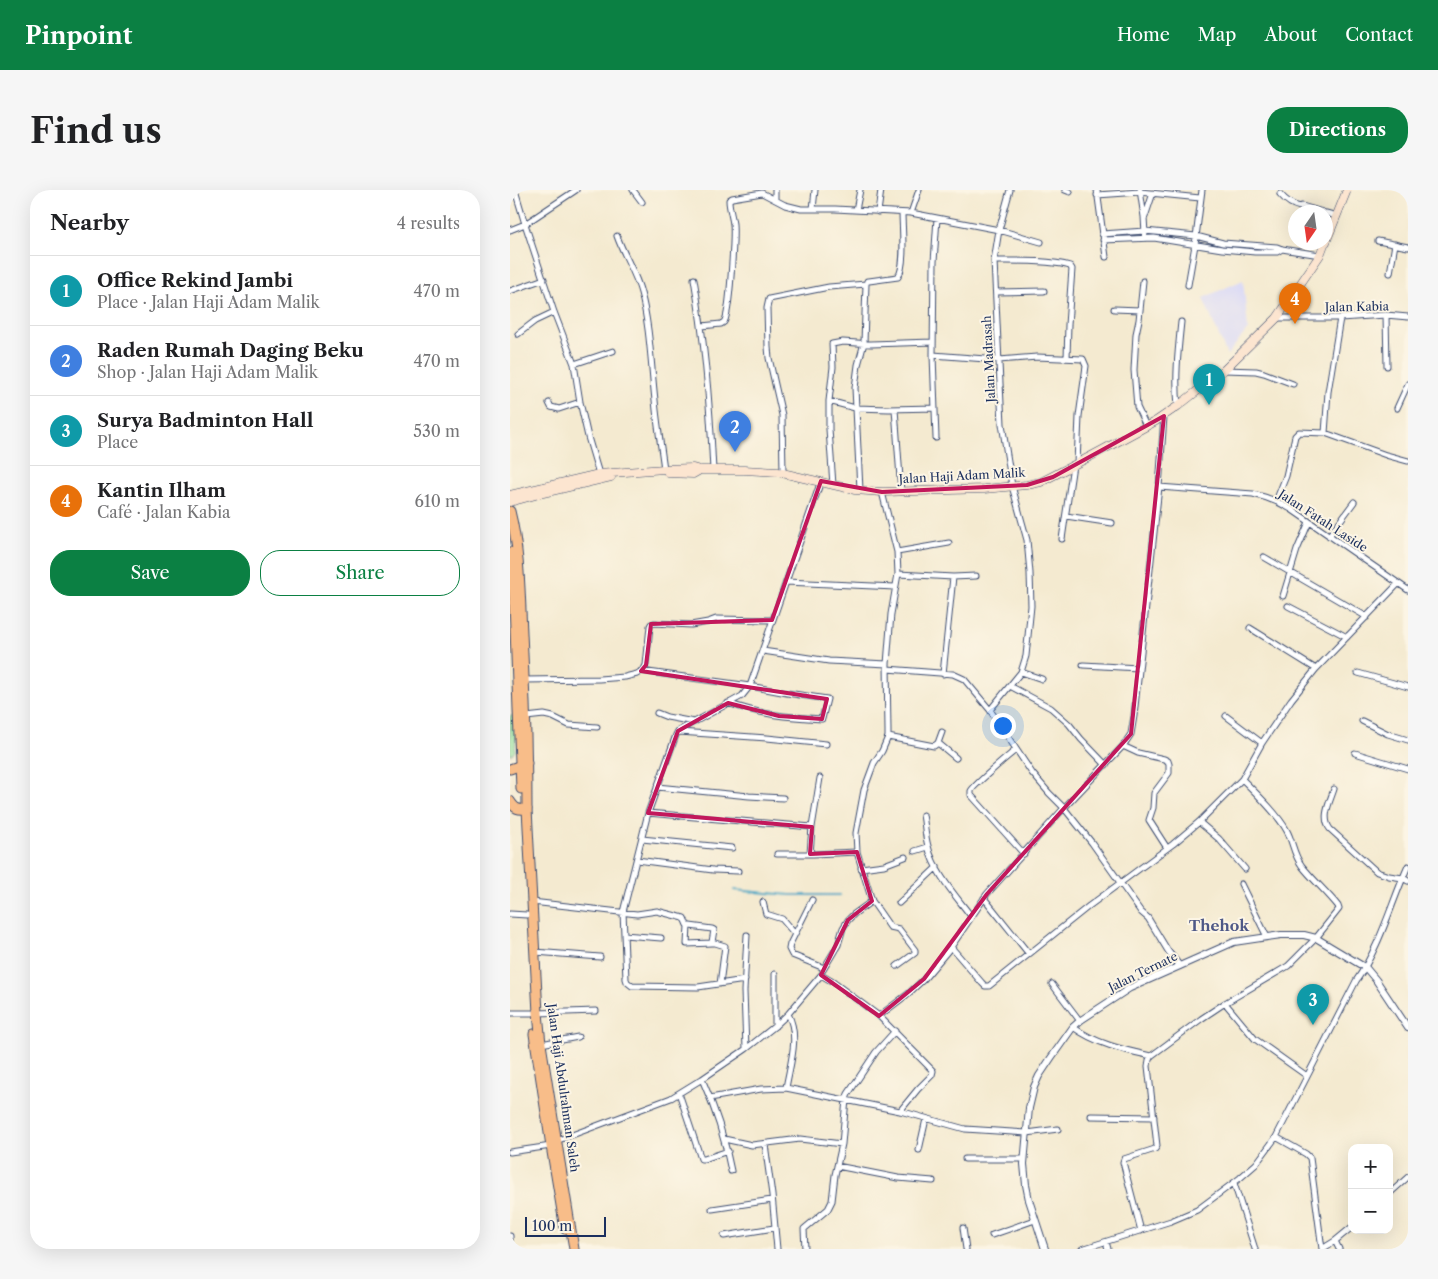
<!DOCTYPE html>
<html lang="en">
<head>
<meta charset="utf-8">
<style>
  body { margin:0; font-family:"Libre Caslon Text",serif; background:#f6f6f6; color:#202124 }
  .controls { position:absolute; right:15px; bottom:15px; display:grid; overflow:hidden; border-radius:10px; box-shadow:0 5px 20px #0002 }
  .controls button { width:45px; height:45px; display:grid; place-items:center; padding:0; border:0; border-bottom:1px solid #e0e0e0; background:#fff; color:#202124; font:25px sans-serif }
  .compass { position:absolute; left:778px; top:15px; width:45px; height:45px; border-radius:50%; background:#fff; box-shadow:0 5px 20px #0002; rotate:193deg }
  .scale { position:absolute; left:15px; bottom:12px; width:81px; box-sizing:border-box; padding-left:5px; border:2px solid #1b2f5e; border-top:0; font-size:14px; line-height:18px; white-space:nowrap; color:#1b2f5e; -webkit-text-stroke:4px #fcf5e5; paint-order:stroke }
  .you { position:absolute; left:492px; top:535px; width:18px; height:18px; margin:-12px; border:4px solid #fff; border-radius:50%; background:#1a73e8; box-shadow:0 0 0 8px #1a73e833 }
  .badge { display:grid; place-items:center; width:32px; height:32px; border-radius:50%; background:#0b8043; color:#fff; font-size:16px; font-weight:700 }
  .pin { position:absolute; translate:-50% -41px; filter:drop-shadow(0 1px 2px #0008) }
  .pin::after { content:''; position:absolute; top:26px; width:18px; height:15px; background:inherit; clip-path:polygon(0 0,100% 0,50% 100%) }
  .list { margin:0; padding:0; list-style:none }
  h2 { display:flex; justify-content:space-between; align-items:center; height:65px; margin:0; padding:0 20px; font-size:21px }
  h2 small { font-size:16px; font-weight:400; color:#757577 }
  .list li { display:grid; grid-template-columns:32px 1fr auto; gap:15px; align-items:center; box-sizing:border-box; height:70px; padding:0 20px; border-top:1px solid #e0e0e0 }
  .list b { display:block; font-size:19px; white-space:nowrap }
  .list p { margin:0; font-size:16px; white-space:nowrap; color:#757577 }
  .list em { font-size:16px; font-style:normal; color:#757577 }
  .actions { display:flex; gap:10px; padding:15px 20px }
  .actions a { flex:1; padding:11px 0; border:1px solid #0b8043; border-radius:20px; text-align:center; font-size:18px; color:#0b8043 }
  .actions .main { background:#0b8043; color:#fff }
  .map { position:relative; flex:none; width:898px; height:1059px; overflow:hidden; border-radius:20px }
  header { display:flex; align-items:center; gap:30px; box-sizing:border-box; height:70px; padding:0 25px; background:#0b8043; color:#fff }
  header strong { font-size:24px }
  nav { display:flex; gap:28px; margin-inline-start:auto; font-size:18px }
  .intro { display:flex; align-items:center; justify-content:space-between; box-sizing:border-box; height:120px; padding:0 30px }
  h1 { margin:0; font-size:35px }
  .button { padding:12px 22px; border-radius:20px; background:#0b8043; color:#fff; font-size:18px; font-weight:700 }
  main { display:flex; gap:30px; padding:0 30px }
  aside { flex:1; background:#fff; border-radius:20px; box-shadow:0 5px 20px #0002 }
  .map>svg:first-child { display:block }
  .built { fill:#d7d7f8 }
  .green { fill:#93e09d; stroke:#57887e }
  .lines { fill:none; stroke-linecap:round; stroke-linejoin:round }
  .stream { stroke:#47a7c6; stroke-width:2 }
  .minor-casing { stroke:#3c4b6f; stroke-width:7 }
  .tertiary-casing { stroke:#3c4b6f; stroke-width:8 }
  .secondary-casing { stroke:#3c4b6f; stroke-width:9 }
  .primary-casing { stroke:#3c4b6f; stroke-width:11 }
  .trunk-casing { stroke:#3c4b6f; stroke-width:11 }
  .minor { stroke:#fff; stroke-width:5 }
  .tertiary { stroke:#fff; stroke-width:6 }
  .secondary { stroke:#fce5d0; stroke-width:8 }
  .primary { stroke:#f8bd89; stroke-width:9 }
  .trunk { stroke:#f8bd89; stroke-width:9 }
  .marked { fill:none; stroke:#c2185b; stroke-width:4; stroke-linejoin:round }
  .labels { text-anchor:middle; stroke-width:4; stroke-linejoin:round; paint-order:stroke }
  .street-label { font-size:12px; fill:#1b2f5e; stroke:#fcf5e5 }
  .quarter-label { font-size:15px; font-weight:bold; fill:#4f5987; stroke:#fcf5e5 }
</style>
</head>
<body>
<header>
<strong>Pinpoint</strong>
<nav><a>Home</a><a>Map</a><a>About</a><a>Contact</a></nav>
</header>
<div class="intro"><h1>Find us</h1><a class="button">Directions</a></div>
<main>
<aside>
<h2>Nearby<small>4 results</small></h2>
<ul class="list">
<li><span class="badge" style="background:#0f9aa8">1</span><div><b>Office Rekind Jambi</b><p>Place · Jalan Haji Adam Malik</p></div><em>470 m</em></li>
<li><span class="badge" style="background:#3f7fe0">2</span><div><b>Raden Rumah Daging Beku</b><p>Shop · Jalan Haji Adam Malik</p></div><em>470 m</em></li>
<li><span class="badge" style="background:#0f9aa8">3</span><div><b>Surya Badminton Hall</b><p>Place</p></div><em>530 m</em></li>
<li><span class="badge" style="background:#e8710a">4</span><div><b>Kantin Ilham</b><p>Café · Jalan Kabia</p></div><em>610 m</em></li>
</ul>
<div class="actions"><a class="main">Save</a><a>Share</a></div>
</aside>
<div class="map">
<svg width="898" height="1059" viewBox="0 0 898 1059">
  <rect width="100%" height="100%" fill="#fcf5e5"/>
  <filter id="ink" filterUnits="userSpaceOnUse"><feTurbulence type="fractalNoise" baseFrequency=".02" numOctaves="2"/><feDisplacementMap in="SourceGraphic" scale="10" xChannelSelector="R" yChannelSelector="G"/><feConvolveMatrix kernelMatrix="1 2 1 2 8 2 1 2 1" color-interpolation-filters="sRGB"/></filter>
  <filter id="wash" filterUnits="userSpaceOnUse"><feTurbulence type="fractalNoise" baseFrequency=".0096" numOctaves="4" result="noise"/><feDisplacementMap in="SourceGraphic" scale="20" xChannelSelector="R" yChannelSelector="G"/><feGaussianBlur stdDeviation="1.12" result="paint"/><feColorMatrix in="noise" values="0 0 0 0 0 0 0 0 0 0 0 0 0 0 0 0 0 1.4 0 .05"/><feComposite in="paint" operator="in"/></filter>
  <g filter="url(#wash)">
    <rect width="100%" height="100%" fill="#f4ead0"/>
    <path class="built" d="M733,90L738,139L717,165L693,108Z"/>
    <path class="green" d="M8,524L5,562L0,565V526Z"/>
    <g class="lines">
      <path class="stream" d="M224,700L280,705H330"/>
    </g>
  </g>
  <g filter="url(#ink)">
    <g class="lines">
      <defs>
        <path id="minor" d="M5,0L15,34L44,122L64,174L70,212L78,247L89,284
          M123,0L132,12
          M265,0V9
          M555,0L560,2
          M587,0L596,67
          M630,0L634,27L635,44
          M770,4C776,11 781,15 790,17L792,16L813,22
          M587,5L630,2L690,8
          M303,19L305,0
          M346,20L350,0
          M368,22L371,0
          M401,23L409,0
          M816,23L827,26
          M635,27L643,3
          M427,28L424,72L423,165L489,170L527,167L573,169L576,176L569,226L567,273
          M0,40L15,34L66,0
          M592,44L635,41L686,46L713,53L767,57L772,59L810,65
          M107,46C114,66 126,83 131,103C140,136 141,175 145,210C147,233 151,256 154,279
          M593,50L644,48L712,59L745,62H767L772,59
          M868,51L898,57
          M484,71C505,71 541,70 560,76L562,79L558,135L557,168
          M880,83L885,54
          M184,89C195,152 200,216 203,280
          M633,91L629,130L626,144L624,180L627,217L636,236
          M678,95L685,55L692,0
          M0,101L34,89
          M486,102L534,101
          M604,119L630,120
          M876,125L877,176
          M767,128H830L876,125L898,127
          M192,136L211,134C212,133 213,133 214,132C220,125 224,46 223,34C222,26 219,18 219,10L222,8L252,3L275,15L291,19H325L401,23L489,40L531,52
          M8,144L25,131L44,122
          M423,165L426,248
          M64,174L103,161
          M714,180L746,181L754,183L783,194
          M319,211L345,218L379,219L425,218
          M39,213L41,217L49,219L70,212
          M668,216C665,188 668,161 671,132
          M887,218L898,194
          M385,219L391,302
          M815,243L818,202L830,128
          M273,283L272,225L259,168L258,157L257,118L259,109L319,97L356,94
          M323,295L319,239V211L323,177L322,154L333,152L361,154L423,152
          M649,297L743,304C757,307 769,312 781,319L898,400
          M350,300L345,198L348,175L354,153L356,94L357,91H359L388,87C396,76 392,37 392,23
          M372,302L387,362L388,384L381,424L377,474L378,541V547L372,561L364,573L354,600L346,643L347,662L362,711L380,737L389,739L405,760V763L387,776
          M766,311L776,286L785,246L789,242L815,243L876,265L898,271
          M556,326L602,333
          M819,346L844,312
          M552,349L563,275
          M387,362L439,353
          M754,367L857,427
          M388,384L443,387L466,386
          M276,392L385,397
          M773,406L787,360L799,332
          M778,416L837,447
          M740,438L806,479
          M253,461L319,471L377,474
          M573,475L629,478
          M377,479L443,484L454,489L480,520L522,583L539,603L554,618L582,653L631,722L638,728L658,761L670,776
          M131,481L240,496L277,503L317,509L312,529C278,527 251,525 218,513
          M511,482L532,489
          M848,483L898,497
          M433,484L443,387
          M14,490L89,489L115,487L127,484L134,479L136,475L140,436L141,434L144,433L181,435L198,432L206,429L262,430
          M500,496L541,518L559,534L571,549L596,575
          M480,520L511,482L516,466L521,416L520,383L517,350L502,296L492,234L484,71L489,40L500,0
          M147,523L157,527L184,532
          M716,526L752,553
          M16,527L34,525L43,527L59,535L87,537
          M852,531L878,544L898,550
          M169,542L257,548L316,554
          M378,547L424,556L428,553L432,542
          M428,553L446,568
          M613,556L628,563L654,569L658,571L659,574V583L644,603L643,618L639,630L657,658
          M506,560C499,565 462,597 461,601C461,603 461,604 461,605L514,664
          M845,563L898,579
          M147,597L239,606L273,608
          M824,599C820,612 811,627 820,639L867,682L879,686L893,688L898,691
          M138,623L302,637
          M413,625C415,635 415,646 418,656C424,682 445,705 461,726
          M689,632L709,649L735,679
          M132,649L222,658
          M405,661L418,657
          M267,664H303L347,662
          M300,664L302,637L310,588
          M127,670L203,680L228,681
          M351,678L374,675L395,667
          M731,694L757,747
          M474,708L519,764
          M302,710L280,754L279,759L282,765L314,778
          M22,712L127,724L147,721L174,728L177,735L180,736L202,739L204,740L202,752L215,756L210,794
          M253,712L256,724L272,729L284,743
          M389,713L427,677
          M0,724L17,725
          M178,736L177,754L202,753
          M114,745L151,748
          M441,757L472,793L475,796H479L579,716L663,654L689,632L732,589L752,553L781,510L806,479L888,394
          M25,762L90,767
          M313,780L328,755L333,738L338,730L344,724L362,711
          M235,790L188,797L122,796L117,792L116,789L113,722L138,623L166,545L168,541L232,506L240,496L311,291
          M542,794L570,831
          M715,813L745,849L797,886
          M0,823H22
          M28,823L86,821
          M369,826L423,881L422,885L408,899L390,921
          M265,836V784
          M563,837C586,854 614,860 641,866
          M31,854L68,847
          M236,859L234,801L237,745
          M192,889C205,918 215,949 221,981
          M276,898C280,874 290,846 278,824
          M169,903L191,969H194L218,961
          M200,908L251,899L276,898L390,921L455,939L517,943L548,939
          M581,926L644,927
          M766,947L796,964L800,968L812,1059L825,1051L842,1037
          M214,949L242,955L290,949L332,954
          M46,951L161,908L192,889L236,859L265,836L278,824L311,785L323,792L369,826L398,804L414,789L441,757L477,704L554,618L613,556L621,544L624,526L649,297L654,226
          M255,954L262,1005L267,1059
          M409,960L416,929
          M0,962L41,956
          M455,969H514
          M327,976L388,988L423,991
          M724,993L745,1059
          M879,1004L898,987
          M202,1019L262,1010
          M453,1038L456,1059
          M631,1041L613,972L614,969L645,959L647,956L638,876L639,870L641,866L691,829L715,813L778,776L806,748L829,719L828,716C817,702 803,690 792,676C783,664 783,652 777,641C768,624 746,603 732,589
          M482,1045L525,1030
          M0,1046V1055
          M214,1046L264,1038
          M825,1051L829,1059
          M596,1052L598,1059
          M295,1059L294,1039L318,1019L322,1011L325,985L332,954L336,909L338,904L366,862L385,841
          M572,1059L661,1031L687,1020L730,988L746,974L766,947L846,791C870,757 881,714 898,676"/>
        <path id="tertiary" d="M535,1059L519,1010L516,995L514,974L519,918L524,897L529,886L541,868L563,837L571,830L620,798L724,752L771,745H794L806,748L856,778L866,790L898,838"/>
        <path id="secondary" d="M816,52L837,0
          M158,283L183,284L190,280
          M0,305L89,284L154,279L183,278L190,280H234L268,282L345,300L372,302L474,299L517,295L531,292L583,265L646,231L668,216L714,180L767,128L810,65L815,52
          M0,312L33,303L101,287"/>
        <path id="primary" d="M0,321C10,361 10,402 12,443C15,502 17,560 17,619
          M0,362L3,385L11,599"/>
        <path id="trunk" d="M0,579L17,573
          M0,611C5,619 8,620 17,619L28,823L31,854L64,1059
          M24,844L41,956L55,1039"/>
      </defs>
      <use href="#minor" class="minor-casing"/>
      <use href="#tertiary" class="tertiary-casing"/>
      <use href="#secondary" class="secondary-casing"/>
      <use href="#primary" class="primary-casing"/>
      <use href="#trunk" class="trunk-casing"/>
      <use href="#minor" class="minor"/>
      <use href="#tertiary" class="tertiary"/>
      <use href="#secondary" class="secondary"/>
      <use href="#primary" class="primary"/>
      <use href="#trunk" class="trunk"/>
    </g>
  </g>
  <path class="marked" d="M654,226L621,544L477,704L414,789L369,826L311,785L338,730L362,711L347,662L300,664L302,637L138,623L168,541L218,513L269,526L312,529L317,509L131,481L136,475L141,434L262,430L311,291L372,302L517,295L543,287Z"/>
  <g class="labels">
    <g class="street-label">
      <text transform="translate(847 117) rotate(-1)" y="4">Jalan Kabia</text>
      <text transform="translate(479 169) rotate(-93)" y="4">Jalan Madrasah</text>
      <text transform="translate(452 286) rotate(-3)" y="4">Jalan Haji Adam Malik</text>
      <text transform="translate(813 331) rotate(33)" y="4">Jalan Fatah Laside</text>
      <text transform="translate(633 782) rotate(-26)" y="4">Jalan Ternate</text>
      <text transform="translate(53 898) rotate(82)" y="4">Jalan Haji Abdulrahman Saleh</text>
    </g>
    <g class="quarter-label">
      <text x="709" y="741">Thehok</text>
    </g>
  </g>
</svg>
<div class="controls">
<button>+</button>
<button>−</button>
</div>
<svg class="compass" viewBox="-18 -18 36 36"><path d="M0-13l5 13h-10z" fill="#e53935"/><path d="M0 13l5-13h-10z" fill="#757577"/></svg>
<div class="scale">100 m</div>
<div class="you"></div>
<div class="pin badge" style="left:699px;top:215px;background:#0f9aa8">1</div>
<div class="pin badge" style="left:225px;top:262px;background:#3f7fe0">2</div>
<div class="pin badge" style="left:803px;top:835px;background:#0f9aa8">3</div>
<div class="pin badge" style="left:785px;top:134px;background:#e8710a">4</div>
</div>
</main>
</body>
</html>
